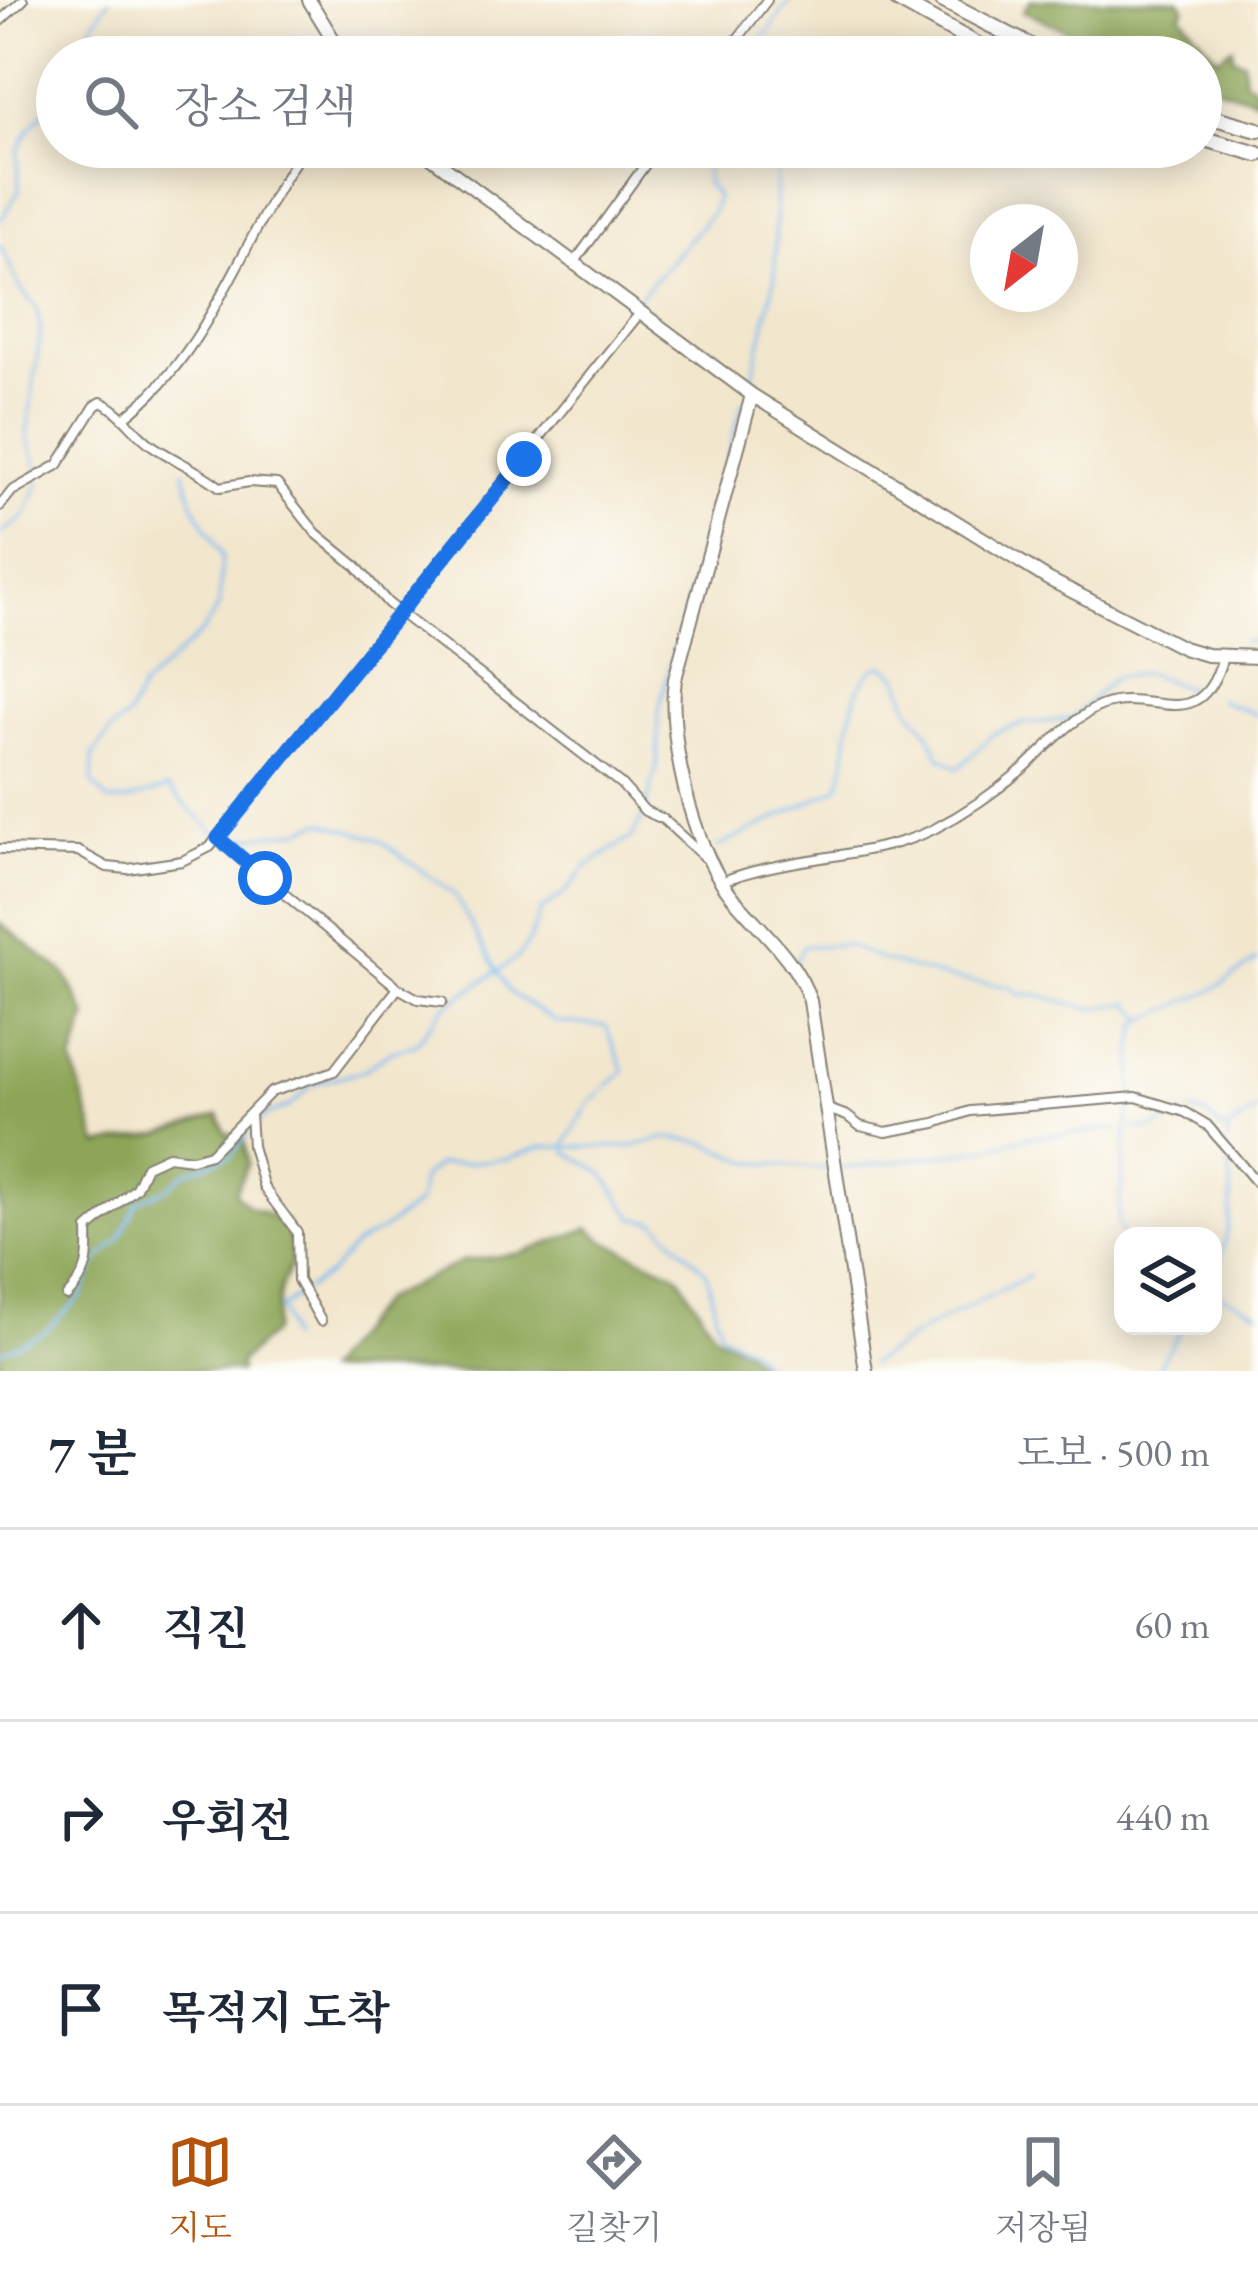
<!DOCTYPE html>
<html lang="ko">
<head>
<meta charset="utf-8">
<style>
  body { margin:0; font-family:"EB Garamond","Noto Serif KR",serif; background:#f6f6f7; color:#1f2937 }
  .controls { position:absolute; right:36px; bottom:36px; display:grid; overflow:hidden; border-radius:24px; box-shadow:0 6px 30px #0003 }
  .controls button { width:108px; height:108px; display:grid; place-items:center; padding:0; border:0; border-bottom:3px solid #e0e1e3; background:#fff; color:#1f2937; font:60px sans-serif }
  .compass { position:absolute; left:970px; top:204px; width:108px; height:108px; border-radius:50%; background:#fff; box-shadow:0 6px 30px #0003; rotate:211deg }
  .stop { position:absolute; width:36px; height:36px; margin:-27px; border:9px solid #1a73e8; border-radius:50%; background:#fff }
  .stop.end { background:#1a73e8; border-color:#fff; box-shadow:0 3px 12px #0008 }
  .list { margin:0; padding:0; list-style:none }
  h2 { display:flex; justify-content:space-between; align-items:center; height:156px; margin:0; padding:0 48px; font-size:51px }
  h2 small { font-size:39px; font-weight:400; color:#747a83 }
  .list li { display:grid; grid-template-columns:78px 1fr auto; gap:36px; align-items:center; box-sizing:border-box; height:192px; padding:0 48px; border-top:3px solid #e0e1e3 }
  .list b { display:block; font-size:45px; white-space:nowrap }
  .list em { font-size:39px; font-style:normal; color:#747a83 }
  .icon { flex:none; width:66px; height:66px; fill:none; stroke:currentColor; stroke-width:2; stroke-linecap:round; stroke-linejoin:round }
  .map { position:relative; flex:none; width:1258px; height:1371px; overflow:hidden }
  .search { position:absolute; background:#fff; box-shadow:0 6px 30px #0003; left:36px; right:36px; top:36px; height:132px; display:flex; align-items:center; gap:30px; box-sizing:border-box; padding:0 42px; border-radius:66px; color:#747a83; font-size:45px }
  .sheet { height:732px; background:#fff }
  nav { display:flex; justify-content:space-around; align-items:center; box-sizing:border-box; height:168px; border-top:3px solid #e0e1e3; background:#fff; font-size:33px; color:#747a83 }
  nav a { display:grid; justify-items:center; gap:6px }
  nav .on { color:#b45309 }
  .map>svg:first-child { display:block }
  .forest { fill:#8ca556; stroke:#546039; stroke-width:3 }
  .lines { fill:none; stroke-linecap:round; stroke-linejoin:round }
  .stream { stroke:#7ebcf1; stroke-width:3 }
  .minor-casing { stroke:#878174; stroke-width:12 }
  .primary-casing { stroke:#878174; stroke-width:16 }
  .motorway-casing { stroke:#878174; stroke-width:18 }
  .minor { stroke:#fff; stroke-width:8 }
  .primary { stroke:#fff; stroke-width:12 }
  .motorway { stroke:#fff; stroke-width:14 }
  .route { stroke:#1a73e8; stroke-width:15 }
</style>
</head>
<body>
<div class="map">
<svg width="1258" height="1371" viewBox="0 0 1258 1371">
  <rect width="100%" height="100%" fill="#fdfcf7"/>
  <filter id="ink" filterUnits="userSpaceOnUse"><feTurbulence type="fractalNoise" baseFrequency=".00833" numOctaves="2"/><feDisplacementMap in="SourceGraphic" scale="24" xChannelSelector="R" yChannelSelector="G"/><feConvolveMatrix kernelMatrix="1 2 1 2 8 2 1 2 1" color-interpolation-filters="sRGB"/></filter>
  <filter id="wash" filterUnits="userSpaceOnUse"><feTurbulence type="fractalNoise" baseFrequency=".004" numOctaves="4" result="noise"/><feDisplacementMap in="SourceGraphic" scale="48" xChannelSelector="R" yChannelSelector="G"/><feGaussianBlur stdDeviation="2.7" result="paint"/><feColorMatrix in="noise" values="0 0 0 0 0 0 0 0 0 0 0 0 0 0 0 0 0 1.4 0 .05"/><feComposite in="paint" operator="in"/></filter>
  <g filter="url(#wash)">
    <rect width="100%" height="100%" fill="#f2e6cc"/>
    <path class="forest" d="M1031,0H1179L1185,8L1181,15L1218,58L1233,47L1234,58L1244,61V80L1254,85L1258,100L1201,83V57H1127L1023,11Z
      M0,923L65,974L87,1017L73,1063L98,1145L161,1134L219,1115L226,1133L243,1135L248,1163L235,1193L249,1207L287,1222L292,1261L281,1288L273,1332L240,1362V1371H0Z
      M589,1228L605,1241L678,1275L715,1335L746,1350L764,1371H324L382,1300L464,1261L523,1253Z"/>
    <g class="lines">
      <path class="stream" d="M83,57L92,25L109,0
        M751,57L790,0
        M0,220L19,191L18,151L30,128L57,96
        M0,245L21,290L37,308L41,331L27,434L38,470V486L23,518L0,534
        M639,297L712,213L717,197L706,183V147
        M752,380L775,278L776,147
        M184,470L193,503L222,556L219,606L203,631L142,688L128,717L111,731L93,755L92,782L108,801H126L168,788L215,833
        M1243,641L1258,643
        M1219,700L1258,715
        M646,807L657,766L659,710L668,673L743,402
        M227,840L296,831L323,822L378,839L454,894L509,992L556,1022L606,1026L624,1071L589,1103L565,1145
        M718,847L838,788C854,750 841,697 875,667L885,666L899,677L909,707L928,732L940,757L959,768L994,733L1022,724L1072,719L1113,678L1145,673L1196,691
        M796,960L803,946L847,945L881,960L947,978L1011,987L1017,994L1039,995L1091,1009L1130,1003L1144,1019
        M1132,1093C1134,1072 1131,1039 1140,1022L1212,990L1258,960
        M1191,1111L1207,1116L1227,1133
        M254,1126L265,1116L290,1106L313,1084L364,1070L391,1051L415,1045L443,1008L517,958L529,941L540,911L565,893L587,866L632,837L643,816
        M1134,1129L1154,1128L1182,1114
        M1227,1143L1229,1129L1258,1109
        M566,1151L603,1173L634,1218L656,1222L707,1273L720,1333L750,1348L771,1371
        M841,1169L983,1149L1029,1137L1118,1129
        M1123,1236L1118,1221L1130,1102
        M1213,1273C1233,1234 1234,1195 1228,1153
        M306,1290L330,1273L355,1245L382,1230L418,1203L422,1178L438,1165L507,1159L541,1147H629L667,1138L703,1142L750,1162L828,1169
        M1217,1293L1258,1312
        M289,1339L281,1308L299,1294
        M0,1352L43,1333L81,1297L96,1262L120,1239L137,1202L168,1188L184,1173L232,1155L248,1133
        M870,1364L930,1326L1029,1276
        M1156,1371L1183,1326"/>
    </g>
  </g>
  <g filter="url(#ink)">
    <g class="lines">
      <defs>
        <path id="minor" d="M0,21L23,0
          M724,57L767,0
          M574,263L658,147
          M124,418C212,351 243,235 305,147
          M0,506L12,491L58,465L95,406L101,402C122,411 134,433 153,446C175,461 199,470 220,487L249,482L277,484L316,533L356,566L388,603L621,784L645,811L663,819L704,857
          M218,839L398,988L418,999L442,1002
          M0,849L78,851L107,867L128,869L182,861L210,847L640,313
          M721,882C786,855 875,859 934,829C965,813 998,790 1025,767C1047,747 1074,716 1103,705C1151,687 1200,739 1223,657
          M828,1109L847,1116L860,1126L886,1132L935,1123L970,1111L1136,1097L1185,1112L1207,1125L1258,1184
          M250,1114L252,1146L264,1188L297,1232L298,1280L321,1321
          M67,1296C89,1274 89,1258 88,1229L136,1188L146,1166L168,1156L192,1159L210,1154L271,1092L334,1071L398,988"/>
        <path id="primary" d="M309,0L344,57
          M418,147L752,395L1048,579L1183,648L1207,655L1258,657
          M752,395L675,679C667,736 692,845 728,891C755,926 796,957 810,1001L866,1371"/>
        <path id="motorway" d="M897,0L1000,57
          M942,0L1052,57
          M1201,114L1258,130
          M1201,138L1258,154"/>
      </defs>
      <use href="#minor" class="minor-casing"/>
      <use href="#primary" class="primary-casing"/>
      <use href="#motorway" class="motorway-casing"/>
      <use href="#minor" class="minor"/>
      <use href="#primary" class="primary"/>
      <use href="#motorway" class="motorway"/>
    </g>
  </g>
  <g class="lines" filter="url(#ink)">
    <path class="route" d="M265,878L218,838L524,459"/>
  </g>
</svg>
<div class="controls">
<button><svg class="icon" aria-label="layers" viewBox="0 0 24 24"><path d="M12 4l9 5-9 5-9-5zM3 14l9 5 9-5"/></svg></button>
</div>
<svg class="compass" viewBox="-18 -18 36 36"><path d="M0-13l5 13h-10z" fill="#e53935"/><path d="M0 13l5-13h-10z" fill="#747a83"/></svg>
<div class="stop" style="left:265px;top:878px"></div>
<div class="stop end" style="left:524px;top:459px"></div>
<div class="search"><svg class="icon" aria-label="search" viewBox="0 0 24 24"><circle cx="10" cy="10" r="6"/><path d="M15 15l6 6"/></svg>장소 검색</div>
</div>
<section class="sheet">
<h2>7 분<small>도보 · 500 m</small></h2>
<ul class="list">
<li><svg class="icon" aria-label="ahead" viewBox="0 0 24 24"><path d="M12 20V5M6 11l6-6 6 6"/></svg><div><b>직진</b></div><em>60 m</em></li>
<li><svg class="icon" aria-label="right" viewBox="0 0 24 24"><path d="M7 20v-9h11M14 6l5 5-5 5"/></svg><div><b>우회전</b></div><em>440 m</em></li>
<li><svg class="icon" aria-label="arrive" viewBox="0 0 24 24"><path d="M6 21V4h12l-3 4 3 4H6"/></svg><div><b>목적지 도착</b></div></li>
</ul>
</section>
<nav>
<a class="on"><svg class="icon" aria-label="map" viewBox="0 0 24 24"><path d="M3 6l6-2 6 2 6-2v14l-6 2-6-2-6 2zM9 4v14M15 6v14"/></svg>지도</a>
<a><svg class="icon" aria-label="directions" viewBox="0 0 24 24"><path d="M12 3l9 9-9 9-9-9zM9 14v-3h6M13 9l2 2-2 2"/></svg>길찾기</a>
<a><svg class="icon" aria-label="saved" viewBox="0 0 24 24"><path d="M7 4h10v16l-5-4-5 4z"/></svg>저장됨</a>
</nav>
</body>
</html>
